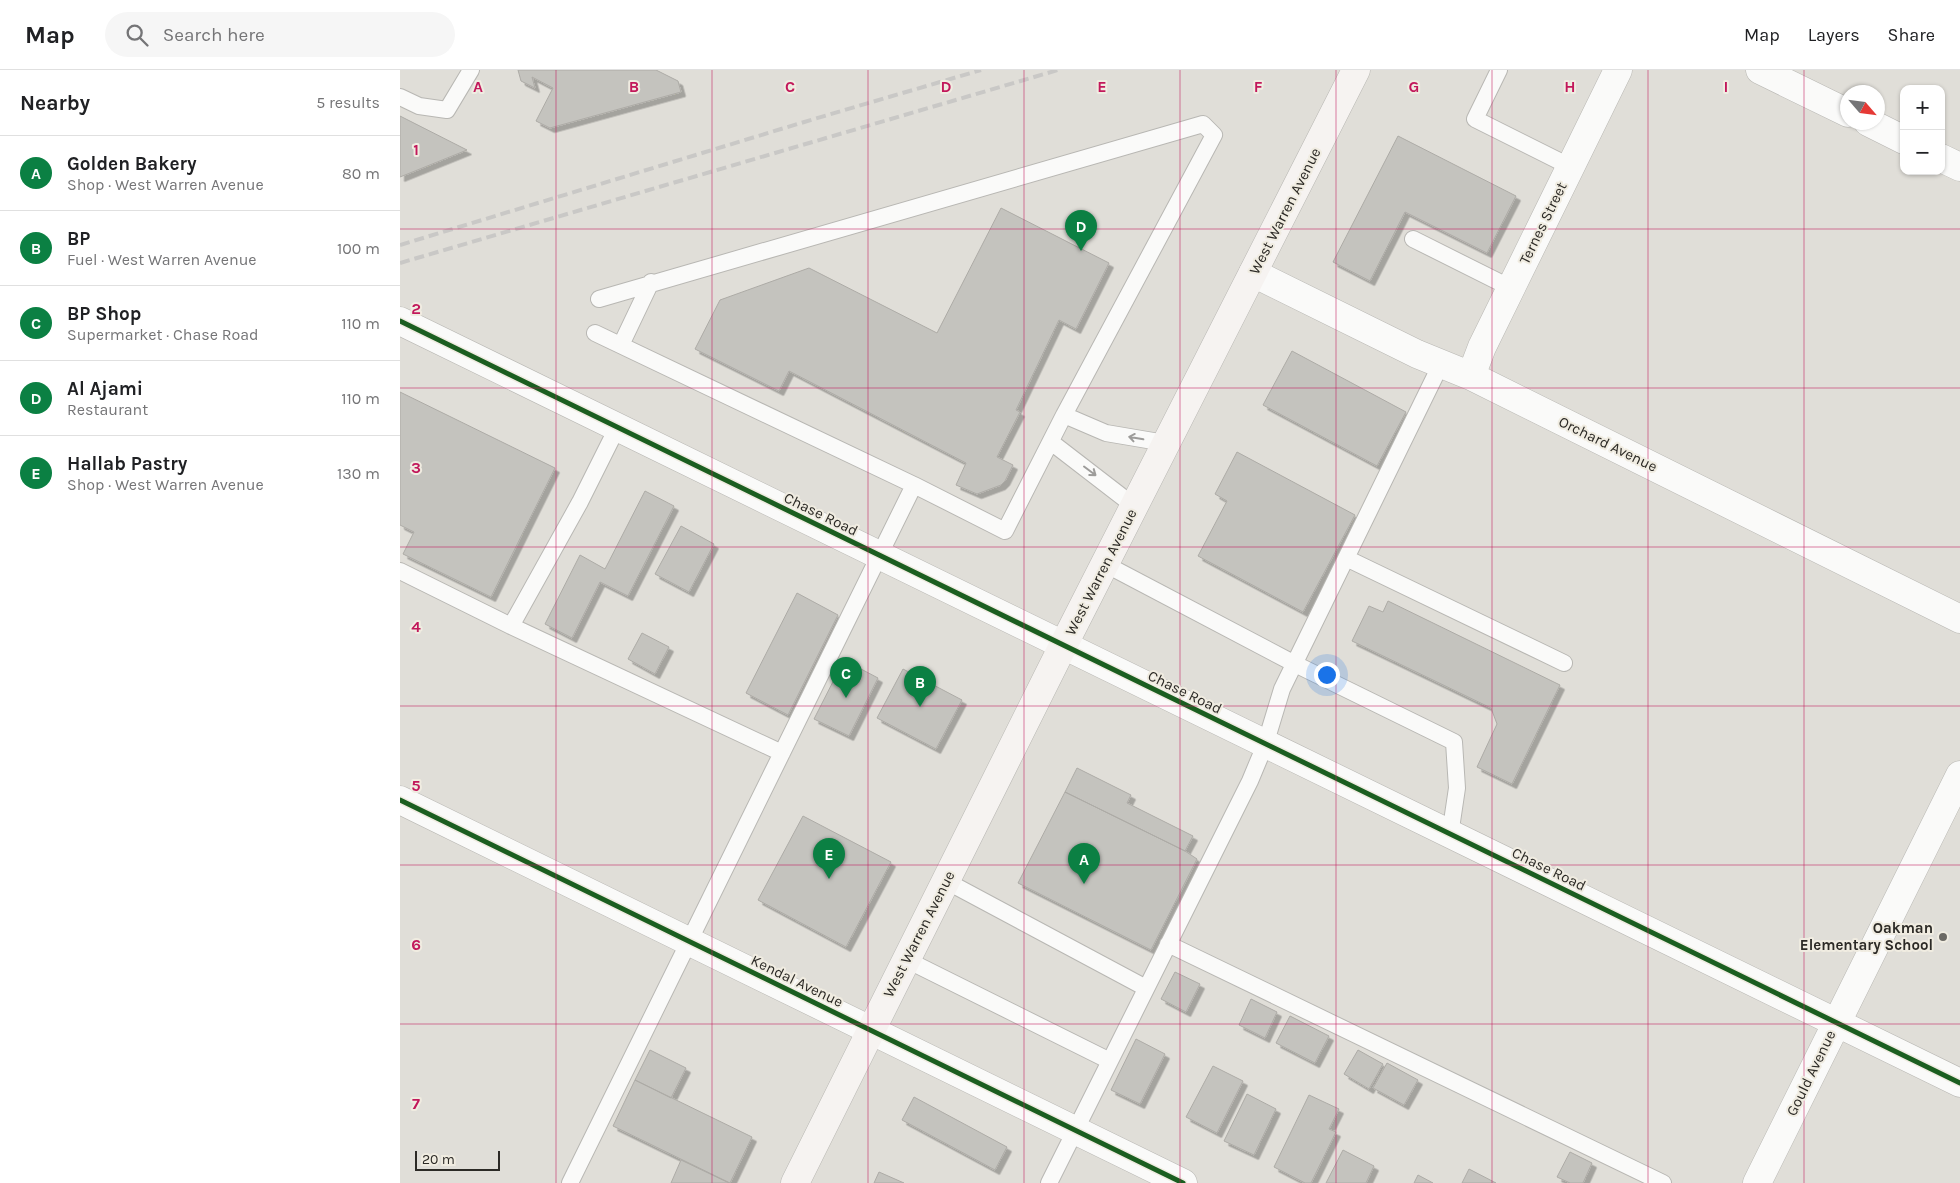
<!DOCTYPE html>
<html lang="en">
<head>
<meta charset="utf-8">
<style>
  body { margin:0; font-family:Karla,sans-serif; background:#f6f6f6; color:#202124 }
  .controls { position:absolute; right:15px; top:15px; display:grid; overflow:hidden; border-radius:10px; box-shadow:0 1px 4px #0004 }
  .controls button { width:45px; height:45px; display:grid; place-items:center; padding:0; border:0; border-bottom:1px solid #e0e0e0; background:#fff; color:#202124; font:25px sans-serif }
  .compass { position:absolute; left:1440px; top:15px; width:45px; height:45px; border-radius:50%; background:#fff; box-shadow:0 1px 4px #0004; rotate:118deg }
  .scale { position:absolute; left:15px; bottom:12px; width:85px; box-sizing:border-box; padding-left:5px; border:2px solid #2c2a26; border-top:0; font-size:14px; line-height:18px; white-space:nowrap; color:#2c2a26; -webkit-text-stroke:4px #f0ece1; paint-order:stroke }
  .you { position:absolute; left:926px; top:604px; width:18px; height:18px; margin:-12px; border:4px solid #fff; border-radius:50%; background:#1a73e8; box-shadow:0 0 0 8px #1a73e833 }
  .badge { display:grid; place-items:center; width:32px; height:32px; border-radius:50%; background:#0b8043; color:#fff; font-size:16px; font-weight:700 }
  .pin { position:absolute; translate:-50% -41px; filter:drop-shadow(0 1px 2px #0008) }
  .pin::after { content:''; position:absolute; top:26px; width:18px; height:15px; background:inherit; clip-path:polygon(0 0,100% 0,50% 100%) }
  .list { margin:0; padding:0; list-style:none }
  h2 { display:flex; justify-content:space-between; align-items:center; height:65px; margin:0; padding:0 20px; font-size:21px }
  h2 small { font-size:16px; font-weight:400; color:#757577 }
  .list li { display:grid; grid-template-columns:32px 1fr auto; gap:15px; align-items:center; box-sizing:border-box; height:75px; padding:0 20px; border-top:1px solid #e0e0e0 }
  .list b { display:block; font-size:19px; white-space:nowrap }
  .list p { margin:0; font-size:16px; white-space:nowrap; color:#757577 }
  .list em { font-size:16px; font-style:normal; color:#757577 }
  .icon { flex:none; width:28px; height:28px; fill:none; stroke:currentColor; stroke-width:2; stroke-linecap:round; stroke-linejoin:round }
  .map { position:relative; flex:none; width:1560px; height:1113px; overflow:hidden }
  header { display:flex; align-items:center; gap:30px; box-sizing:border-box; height:70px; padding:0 25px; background:#fff; border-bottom:1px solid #e0e0e0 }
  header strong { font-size:24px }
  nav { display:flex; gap:28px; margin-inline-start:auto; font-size:18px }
  .search { width:350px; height:45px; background:#f6f6f6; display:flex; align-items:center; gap:12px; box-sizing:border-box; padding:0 18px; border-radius:28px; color:#757577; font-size:19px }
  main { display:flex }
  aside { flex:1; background:#fff }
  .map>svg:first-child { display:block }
  .building { fill:#c4c3be; stroke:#adaba6; filter:url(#shadow) }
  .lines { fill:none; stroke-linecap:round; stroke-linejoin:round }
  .service-casing { stroke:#b8b7b3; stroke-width:18 }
  .minor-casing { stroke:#b8b7b3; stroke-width:29 }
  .tertiary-casing { stroke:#b8b7b3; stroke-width:29 }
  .secondary-casing { stroke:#b8b7b3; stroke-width:29 }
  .service { stroke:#fafaf9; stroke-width:16 }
  .minor { stroke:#fafaf9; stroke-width:28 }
  .tertiary { stroke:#fafaf9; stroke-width:28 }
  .secondary { stroke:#f6f3f1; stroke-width:28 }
  .rail { stroke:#c9c8c6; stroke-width:4; stroke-dasharray:10 5; stroke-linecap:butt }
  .cycleway-casing { stroke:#f0ece1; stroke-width:8 }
  .cycleway { stroke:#1b5e20; stroke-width:5 }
  .oneway { stroke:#9d9c9a }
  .grid { fill:none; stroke:#c2185b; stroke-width:1; stroke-opacity:0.55 }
  .poi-dot { fill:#6b6964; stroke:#f0ece1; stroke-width:2 }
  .labels { text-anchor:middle; stroke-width:4; stroke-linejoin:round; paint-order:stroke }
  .street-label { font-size:15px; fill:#2c2a26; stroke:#f0ece1 }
  .poi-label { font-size:15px; font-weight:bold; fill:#2c2a26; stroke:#f0ece1; text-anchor:end }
  .grid-label { font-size:16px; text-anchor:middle; font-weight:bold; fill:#c2185b; stroke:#f0ece1; stroke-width:4; stroke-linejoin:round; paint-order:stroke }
</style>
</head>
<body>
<header>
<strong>Map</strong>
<div class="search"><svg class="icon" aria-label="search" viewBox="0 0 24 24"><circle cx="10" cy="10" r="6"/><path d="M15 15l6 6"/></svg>Search here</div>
<nav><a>Map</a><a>Layers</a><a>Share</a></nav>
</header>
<main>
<aside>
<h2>Nearby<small>5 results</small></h2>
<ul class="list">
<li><span class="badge">A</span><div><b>Golden Bakery</b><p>Shop · West Warren Avenue</p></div><em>80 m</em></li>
<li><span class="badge">B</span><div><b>BP</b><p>Fuel · West Warren Avenue</p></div><em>100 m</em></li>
<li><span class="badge">C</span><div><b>BP Shop</b><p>Supermarket · Chase Road</p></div><em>110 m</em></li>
<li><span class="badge">D</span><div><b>Al Ajami</b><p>Restaurant</p></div><em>110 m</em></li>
<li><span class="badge">E</span><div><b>Hallab Pastry</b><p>Shop · West Warren Avenue</p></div><em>130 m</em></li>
</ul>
</aside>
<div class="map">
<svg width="1560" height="1113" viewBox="0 0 1560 1113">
  <defs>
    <filter id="shadow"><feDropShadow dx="4.5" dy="4.5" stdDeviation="0" flood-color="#0004"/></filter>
  </defs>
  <rect width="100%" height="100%" fill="#e0ded8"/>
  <path class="building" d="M118,0H256L278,11L281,22L150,58L136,51L153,18L132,7L135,18L121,11Z
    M0,46L67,80L0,107Z
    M998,66L1116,126L1087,183L1005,142L970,211L933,192Z
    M601,138L709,193L676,259L659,250L616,340L620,342L597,387L613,395L605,411L601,415L577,424L556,415L566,393L389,301L379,321L295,279L320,230L409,198L537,263Z
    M892,281L1006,342L977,396L863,335Z
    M0,322L155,398L91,527L3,484L14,462L0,455Z
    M837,382L955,445L903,542L798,486L827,431L815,424Z
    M245,421L274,436L228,526L200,512L172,568L145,554L180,485L205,499Z
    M281,456L314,474L289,522L255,504Z
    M397,523L438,545L388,645L346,623Z
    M988,531L1160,615L1112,714L1077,697L1097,654L1091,638L952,571L969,536L983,542Z
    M242,563L269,577L255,604L228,589Z
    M444,590L478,608L449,666L414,649Z
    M503,599L562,630L536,679L477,648Z
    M677,698L731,725L727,733L793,766L785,781L665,722Z
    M665,722L785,781L797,789L751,880L618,813Z
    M403,746L491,792L446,877L358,830Z
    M775,902L800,914L786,942L761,929Z
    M851,929L877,942L865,968L839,955Z
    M890,946L929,966L915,993L876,973Z
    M736,969L765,984L740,1034L711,1020Z
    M250,980L286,998L271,1028L235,1010Z
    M958,980L983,994L969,1019L944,1004Z
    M987,993L1018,1010L1004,1035L973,1018Z
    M813,996L843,1011L817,1063L786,1047Z
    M235,1010L352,1067L330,1113L213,1056Z
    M847,1024L876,1039L854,1085L824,1071Z
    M909,1025L939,1039L929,1059L936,1062L911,1113H905L874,1097Z
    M514,1027L607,1077L595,1100L502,1050Z
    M943,1080L974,1096L966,1113H926Z
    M1170,1082L1192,1093L1183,1113H1170L1157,1107Z
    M281,1090L329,1113H271Z
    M1069,1099L1096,1113H1062Z
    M479,1102L504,1113H474Z
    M1018,1105L1033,1113H1014Z"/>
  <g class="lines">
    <defs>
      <path id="service" d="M1099,0L1075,49L1171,97
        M0,27L19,36L47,40L71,0
        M1013,169L1111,218
        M199,229L803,54L814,65L664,345L706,363L765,373
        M221,275L251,212
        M217,358L180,432L111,556L382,683
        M651,372L734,436
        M514,415L605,461L664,345
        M946,488L1164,593
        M705,494L895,594L1054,672L1057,718L1050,765
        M0,501L111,556
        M546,811L746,918
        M768,874L1263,1113
        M507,890L710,991
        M170,1113L514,415L195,263
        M649,1113L850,711L865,675L882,619L1041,294"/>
      <path id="minor" d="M1360,0L1448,43
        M1468,52L1504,70
        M1541,88L1560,97
        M853,203L1017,284L1071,306L1560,549
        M1071,306L1082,277L1218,0
        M0,730L783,1113
        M1357,1113L1560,705"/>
      <path id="tertiary" d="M0,251L1560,1013"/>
      <path id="secondary" d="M395,1113L663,576L956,0"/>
    </defs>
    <use href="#service" class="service-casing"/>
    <use href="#minor" class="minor-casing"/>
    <use href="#tertiary" class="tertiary-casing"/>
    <use href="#secondary" class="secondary-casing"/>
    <use href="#service" class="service"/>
    <use href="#minor" class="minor"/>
    <use href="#tertiary" class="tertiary"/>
    <use href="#secondary" class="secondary"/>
    <path class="rail" d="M0,175L414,49L581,0
      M0,193L658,0"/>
    <defs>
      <path id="cycleway" d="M0,251L1560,1013
        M0,730L783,1113"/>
    </defs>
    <use href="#cycleway" class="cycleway-casing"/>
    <use href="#cycleway" class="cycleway"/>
  </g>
  <defs><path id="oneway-shaft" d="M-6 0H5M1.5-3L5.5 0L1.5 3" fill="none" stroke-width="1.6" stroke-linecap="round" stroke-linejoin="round" transform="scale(1.25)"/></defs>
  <g class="oneway">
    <use href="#oneway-shaft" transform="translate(736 368) rotate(-170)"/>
    <use href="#oneway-shaft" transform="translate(690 401) rotate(37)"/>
  </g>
  <path class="grid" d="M156,0V1113M312,0V1113M468,0V1113M624,0V1113M780,0V1113M936,0V1113M1092,0V1113M1248,0V1113M1404,0V1113M0,159H1560M0,318H1560M0,477H1560M0,636H1560M0,795H1560M0,954H1560"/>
  <circle class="poi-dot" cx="1543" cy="867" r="5"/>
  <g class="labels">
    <g class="street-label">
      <text transform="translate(885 141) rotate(-63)" y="5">West Warren Avenue</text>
      <text transform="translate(1143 153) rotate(-64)" y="5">Ternes Street</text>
      <text transform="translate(1208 374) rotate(26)" y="5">Orchard Avenue</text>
      <text transform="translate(421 444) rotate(26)" y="5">Chase Road</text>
      <text transform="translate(701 502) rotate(-63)" y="5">West Warren Avenue</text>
      <text transform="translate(785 622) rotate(26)" y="5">Chase Road</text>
      <text transform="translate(1149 799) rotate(26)" y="5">Chase Road</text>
      <text transform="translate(519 864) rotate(-63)" y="5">West Warren Avenue</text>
      <text transform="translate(397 911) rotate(26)" y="5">Kendal Avenue</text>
      <text transform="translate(1411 1003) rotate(-64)" y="5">Gould Avenue</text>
    </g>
    <g class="poi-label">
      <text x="1533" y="863">Oakman<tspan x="1533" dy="17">Elementary School</tspan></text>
    </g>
  </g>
  <g class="grid-label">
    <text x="78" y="22">A</text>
    <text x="234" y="22">B</text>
    <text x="390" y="22">C</text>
    <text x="546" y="22">D</text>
    <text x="702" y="22">E</text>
    <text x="858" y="22">F</text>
    <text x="1014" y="22">G</text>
    <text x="1170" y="22">H</text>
    <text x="1326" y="22">I</text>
    <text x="16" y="85">1</text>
    <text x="16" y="244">2</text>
    <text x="16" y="403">3</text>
    <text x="16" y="562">4</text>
    <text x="16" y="721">5</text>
    <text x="16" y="880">6</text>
    <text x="16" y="1039">7</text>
  </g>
</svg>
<div class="controls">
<button>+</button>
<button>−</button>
</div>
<svg class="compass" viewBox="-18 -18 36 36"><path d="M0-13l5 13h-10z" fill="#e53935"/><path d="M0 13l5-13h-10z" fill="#757577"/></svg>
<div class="scale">20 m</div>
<div class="you"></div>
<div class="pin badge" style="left:684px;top:814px">A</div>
<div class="pin badge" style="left:520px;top:637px">B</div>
<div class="pin badge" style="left:446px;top:628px">C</div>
<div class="pin badge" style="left:681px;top:181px">D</div>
<div class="pin badge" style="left:429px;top:809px">E</div>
</div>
</main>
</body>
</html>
